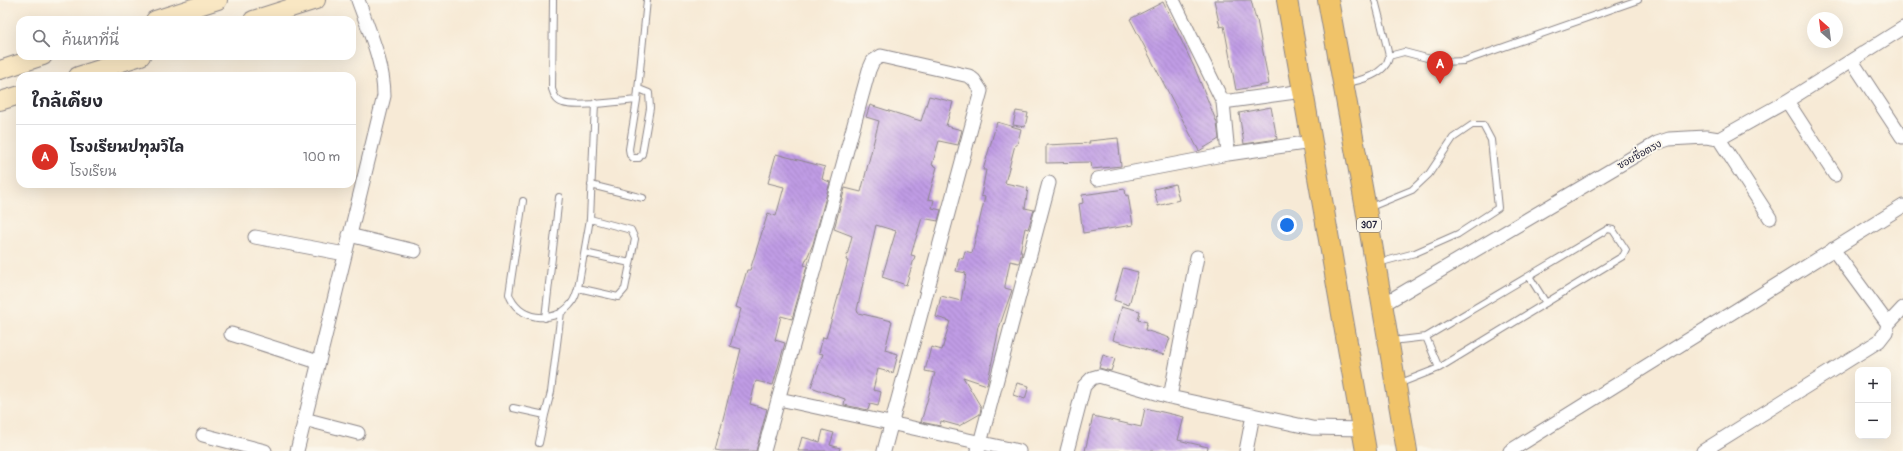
<!DOCTYPE html>
<html lang="th">
<head>
<meta charset="utf-8">
<style>
  body { margin:0; font-family:Pangolin,"Playpen Sans Thai",sans-serif; background:#f2f2f3; color:#2b2b33 }
  .controls { position:absolute; right:12px; bottom:12px; display:grid; overflow:hidden; border-radius:8px; box-shadow:0 4px 16px #0002 }
  .controls button { width:36px; height:36px; display:grid; place-items:center; padding:0; border:0; border-bottom:1px solid #e1e1e2; background:#fff; color:#2b2b33; font:20px sans-serif }
  .compass { position:absolute; left:1807px; top:12px; width:36px; height:36px; border-radius:50%; background:#fff; box-shadow:0 4px 16px #0002; rotate:332deg }
  .you { position:absolute; left:1287px; top:225px; width:14px; height:14px; margin:-10px; border:3px solid #fff; border-radius:50%; background:#1a73e8; box-shadow:0 0 0 6px #1a73e833 }
  .badge { display:grid; place-items:center; width:26px; height:26px; border-radius:50%; background:#d93025; color:#fff; font-size:13px; font-weight:700 }
  .pin { position:absolute; translate:-50% -33px; filter:drop-shadow(0 1px 2px #0008) }
  .pin::after { content:''; position:absolute; top:21px; width:14px; height:12px; background:inherit; clip-path:polygon(0 0,100% 0,50% 100%) }
  .list { margin:0; padding:0; list-style:none }
  h2 { display:flex; justify-content:space-between; align-items:center; height:52px; margin:0; padding:0 16px; font-size:17px }
  h2 small { font-size:13px; font-weight:400; color:#7c7c81 }
  .list li { display:grid; grid-template-columns:26px 1fr auto; gap:12px; align-items:center; box-sizing:border-box; height:64px; padding:0 16px; border-top:1px solid #e1e1e2 }
  .list b { display:block; font-size:15px; white-space:nowrap }
  .list p { margin:0; font-size:13px; white-space:nowrap; color:#7c7c81 }
  .list em { font-size:13px; font-style:normal; color:#7c7c81 }
  .icon { flex:none; width:22px; height:22px; fill:none; stroke:currentColor; stroke-width:2; stroke-linecap:round; stroke-linejoin:round }
  .map { position:relative; flex:none; width:1903px; height:451px; overflow:hidden }
  .search { position:absolute; background:#fff; box-shadow:0 4px 16px #0002; left:16px; top:16px; width:340px; height:44px; display:flex; align-items:center; gap:10px; box-sizing:border-box; padding:0 14px; border-radius:12px; color:#7c7c81; font-size:15px }
  .panel { position:absolute; background:#fff; box-shadow:0 4px 16px #0002; left:16px; top:72px; width:340px; height:116px; border-radius:12px }
  .map>svg:first-child { display:block }
  .building { fill:url(#building-back-hatch) }
  .lines { fill:none; stroke-linecap:round; stroke-linejoin:round }
  .lane-casing { stroke:#8c8688; stroke-width:8 }
  .street-casing { stroke:#8c8688; stroke-width:15 }
  .secondary-casing { stroke:#8c8688; stroke-width:20 }
  .primary-casing { stroke:#8c8688; stroke-width:22 }
  .lane { stroke:#fff; stroke-width:6 }
  .street { stroke:#fff; stroke-width:13 }
  .secondary { stroke:#f9e7c3; stroke-width:18 }
  .primary { stroke:#f0c369; stroke-width:20 }
  .labels { text-anchor:middle; stroke-width:4; stroke-linejoin:round; paint-order:stroke }
  .shield { fill:#fbf7ec; stroke:#636270; stroke-width:1 }
  .shield-label { font-size:9px; font-weight:bold; fill:#22223b }
  .street-label { font-size:10px; fill:#22223b; stroke:#fbf7ec }
</style>
</head>
<body>
<div class="map">
<svg width="1903" height="451" viewBox="0 0 1903 451">
  <defs>
    <pattern id="building-back-hatch" width="6" height="6" patternUnits="userSpaceOnUse"><rect width="6" height="6" fill="#c09ce5"/><path d="M-1 5l2 2M0 0l6 6M5-1l2 2" fill="none" stroke="#9c7fbb"/></pattern>
  </defs>
  <rect width="100%" height="100%" fill="#fbf7ec"/>
  <filter id="ink" filterUnits="userSpaceOnUse"><feTurbulence type="fractalNoise" baseFrequency=".025" numOctaves="2"/><feDisplacementMap in="SourceGraphic" scale="8" xChannelSelector="R" yChannelSelector="G"/><feConvolveMatrix kernelMatrix="1 2 1 2 8 2 1 2 1" color-interpolation-filters="sRGB"/></filter>
  <filter id="wash" filterUnits="userSpaceOnUse"><feTurbulence type="fractalNoise" baseFrequency=".012" numOctaves="4" result="noise"/><feDisplacementMap in="SourceGraphic" scale="16" xChannelSelector="R" yChannelSelector="G"/><feGaussianBlur stdDeviation="0.9" result="paint"/><feColorMatrix in="noise" values="0 0 0 0 0 0 0 0 0 0 0 0 0 0 0 0 0 1.4 0 .05"/><feComposite in="paint" operator="in"/></filter>
  <g filter="url(#wash)">
    <rect width="100%" height="100%" fill="#f7ead6"/>
    <g id="blocks">
      <path class="building" d="M1214,0H1251L1256,20H1257L1269,84L1236,90L1224,26L1220,27Z
        M1163,2L1195,69L1217,123L1219,139L1199,151L1130,19Z
        M929,96L953,102L946,126L962,130L958,145L939,141L932,165L937,167L928,199L934,200L932,208L941,210L938,221L922,218L911,255L915,256L906,285L882,277L896,231L876,225L857,310L858,313L892,321L885,350L898,354L893,373L878,369L873,390L881,392L878,406L870,404L868,410L844,405L845,399L811,387L823,354L819,353L823,337L826,338L835,308L848,261L846,260L852,236L834,229L845,188L861,192L879,121L866,117L870,105L921,121Z
        M1271,107L1277,139L1244,144L1239,113Z
        M1016,111L1028,113L1025,127L1013,125Z
        M997,122L1021,129L1017,145H1015L1005,183L1028,188L1025,208L1034,210L1028,229L1025,228L1020,252H1022L1019,263L1010,261L1005,286V288L1012,290L999,328L987,385L963,377L981,407L980,414L959,426L941,421L940,426L921,422L935,373L925,371L931,347L942,350L950,321L936,317L941,296L961,301L966,273L956,271L959,258L963,259L965,251L972,253L985,197L981,196L986,170H983Z
        M1118,138L1121,166L1092,169L1091,162L1046,163V145L1090,143L1089,141Z
        M776,154L825,167L822,179L830,182L813,244L804,265L807,266L792,319L781,316L775,340L785,343L773,385L756,381L750,404L767,409L756,451H721L715,450L741,349L730,346L741,309L736,307L747,270H750L768,213L776,216L784,187L768,183Z
        M1175,184L1179,200L1158,206L1154,189Z
        M1125,189L1126,196L1128,195L1133,225L1083,233L1079,204L1083,203L1082,195Z
        M1123,268L1138,272L1129,305L1114,300Z
        M1122,306L1140,311L1138,320L1147,322L1145,330L1170,338L1164,355L1113,340Z
        M1103,355L1115,359L1111,371L1099,368Z
        M1017,383L1029,386L1025,399L1013,395Z
        M1145,408L1184,417L1178,440L1208,447L1207,451H1085L1093,416L1141,427Z
        M823,430L834,433L830,445L840,448L839,451H798L802,437L820,442Z"/>
    </g>
  </g>
  <g filter="url(#ink)">
    <use href="#blocks" fill-opacity="0" stroke="#8c8688" stroke-width="1"/>
    <g class="lines">
      <defs>
        <path id="lane" d="M553,0L552,89C554,95 556,101 563,103C576,108 622,101 637,100L647,0
          M1389,56L1404,52L1442,62L1464,61L1638,0
          M1346,83C1360,81 1386,74 1389,57C1389,54 1377,8 1375,0
          M637,100L629,149L630,155L633,158H639L642,154L650,108L649,93L639,89
          M591,185L643,198
          M523,201L509,294C517,320 553,325 570,305C575,300 576,294 578,288L590,219L595,103
          M1368,208L1412,190L1429,174L1453,138L1472,125H1483L1491,140L1498,208L1458,234L1415,253L1378,263
          M585,253L630,263
          M1529,276L1546,303
          M578,288L618,297L625,289L635,239L631,230L590,219
          M545,318L559,197
          M1426,337L1608,229L1613,230L1626,250L1623,256L1439,368
          M1392,341L1426,337L1439,368L1398,384
          M513,408L545,415L551,392L561,312
          M539,443L545,415"/>
        <path id="street" d="M1173,0L1223,102L1303,91
          M1852,61L1902,137
          M1787,101L1835,175
          M1223,102L1228,154
          M1719,139L1770,218
          M1097,179L1228,154L1312,142
          M349,235L415,251
          M255,237L345,254
          M1833,249L1888,324
          M1382,305L1657,143L1669,139L1706,137L1719,139L1787,101L1903,28
          M231,334L318,362
          M1170,397L1197,257
          M779,399L1019,451
          M304,419L358,433
          M203,435L265,451
          M297,451L384,96C384,63 369,31 358,0
          M764,451L869,70L873,61L881,56L969,76L974,80L981,91L884,451
          M978,451L1049,183
          M1067,451L1084,386L1092,378L1099,376L1170,397L1312,428L1363,429
          M1246,451L1253,415
          M1510,451L1903,206
          M1703,451L1879,341L1886,332L1888,324L1903,308"/>
        <path id="secondary" d="M155,20L218,0
          M253,20L316,0
          M0,70L43,56
          M78,76L141,56
          M0,101L20,95"/>
        <path id="primary" d="M1287,0L1366,451
          M1328,0L1366,209L1407,451"/>
      </defs>
      <use href="#lane" class="lane-casing"/>
      <use href="#street" class="street-casing"/>
      <use href="#secondary" class="secondary-casing"/>
      <use href="#primary" class="primary-casing"/>
      <use href="#lane" class="lane"/>
      <use href="#street" class="street"/>
      <use href="#secondary" class="secondary"/>
      <use href="#primary" class="primary"/>
    </g>
  </g>
  <g class="labels">
    <rect class="shield" x="1357" y="218" width="24" height="14" rx="3"/>
    <g class="shield-label">
      <text x="1369" y="228">307</text>
    </g>
    <g class="street-label">
      <text transform="translate(1639 154) rotate(-29)" y="4">ซอยซื่อตรง</text>
    </g>
  </g>
</svg>
<div class="controls">
<button>+</button>
<button>−</button>
</div>
<svg class="compass" viewBox="-18 -18 36 36"><path d="M0-13l5 13h-10z" fill="#e53935"/><path d="M0 13l5-13h-10z" fill="#7c7c81"/></svg>
<div class="you"></div>
<div class="pin badge" style="left:1440px;top:84px">A</div>
<div class="search"><svg class="icon" aria-label="search" viewBox="0 0 24 24"><circle cx="10" cy="10" r="6"/><path d="M15 15l6 6"/></svg>ค้นหาที่นี่</div>
<section class="panel">
<h2>ใกล้เคียง<small></small></h2>
<ul class="list">
<li><span class="badge">A</span><div><b>โรงเรียนปทุมวิไล</b><p>โรงเรียน</p></div><em>100 m</em></li>
</ul>
</section>
</div>
</body>
</html>
